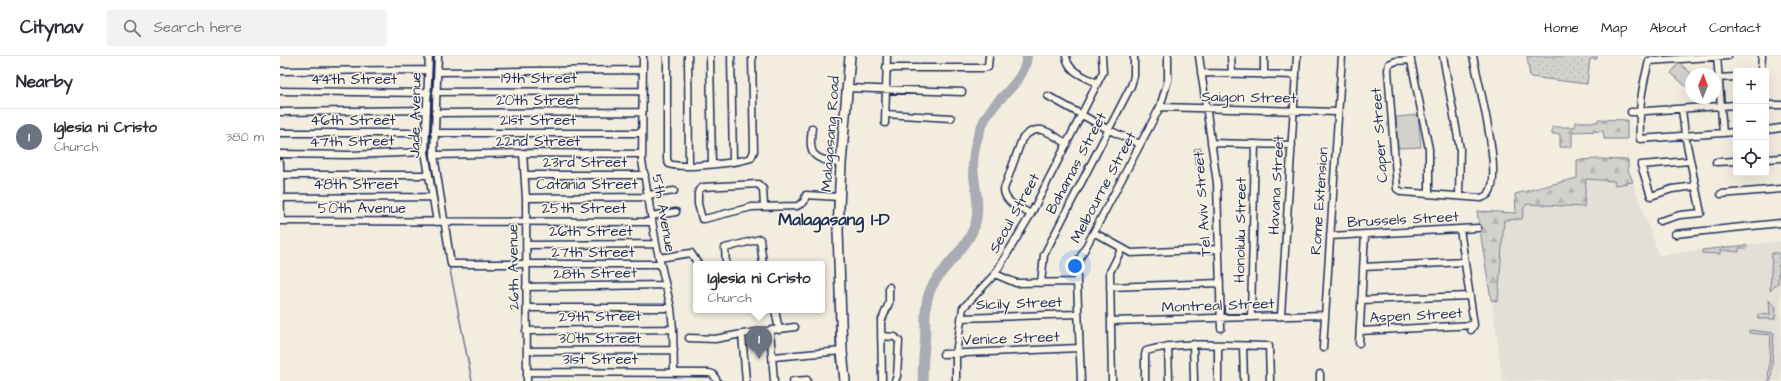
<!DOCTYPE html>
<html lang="en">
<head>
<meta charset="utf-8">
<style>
  body { margin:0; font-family:"Architects Daughter",sans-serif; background:#f2f2f3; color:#2b2b33 }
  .controls { position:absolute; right:12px; top:12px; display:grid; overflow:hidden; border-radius:4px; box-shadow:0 4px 16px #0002 }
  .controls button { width:36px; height:36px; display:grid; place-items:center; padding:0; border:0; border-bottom:1px solid #e1e1e2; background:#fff; color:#2b2b33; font:20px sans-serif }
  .compass { position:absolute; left:1405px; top:12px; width:36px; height:36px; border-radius:50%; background:#fff; box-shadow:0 4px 16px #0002; rotate:1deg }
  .you { position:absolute; left:795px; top:210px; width:14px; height:14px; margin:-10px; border:3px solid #fff; border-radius:50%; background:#1a73e8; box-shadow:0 0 0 6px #1a73e833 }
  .badge { display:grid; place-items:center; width:26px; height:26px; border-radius:50%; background:#d1495b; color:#fff; font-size:13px; font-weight:700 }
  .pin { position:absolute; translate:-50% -33px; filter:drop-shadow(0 1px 2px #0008) }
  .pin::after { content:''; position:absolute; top:21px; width:14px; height:12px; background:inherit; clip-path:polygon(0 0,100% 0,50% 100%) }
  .popup { position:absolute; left:413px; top:205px; width:132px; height:52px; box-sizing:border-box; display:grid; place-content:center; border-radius:4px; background:#fff; filter:drop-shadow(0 1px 3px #0005); font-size:13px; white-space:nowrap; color:#7c7c81 }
  .popup b { font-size:15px; color:#2b2b33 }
  .popup::after { content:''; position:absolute; left:50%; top:100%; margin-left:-8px; border:8px solid transparent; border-top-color:#fff }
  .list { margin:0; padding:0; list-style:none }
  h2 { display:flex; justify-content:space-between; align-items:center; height:52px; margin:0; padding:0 16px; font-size:17px }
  h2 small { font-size:13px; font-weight:400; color:#7c7c81 }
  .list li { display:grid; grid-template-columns:26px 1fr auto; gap:12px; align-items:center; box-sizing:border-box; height:56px; padding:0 16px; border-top:1px solid #e1e1e2 }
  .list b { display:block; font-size:15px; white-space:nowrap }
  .list p { margin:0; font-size:13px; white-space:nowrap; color:#7c7c81 }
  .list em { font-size:13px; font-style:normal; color:#7c7c81 }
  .icon { flex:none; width:22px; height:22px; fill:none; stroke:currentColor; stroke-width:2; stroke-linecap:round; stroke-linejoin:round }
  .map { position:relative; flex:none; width:1501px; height:325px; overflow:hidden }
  header { display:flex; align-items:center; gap:24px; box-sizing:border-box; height:56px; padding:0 20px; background:#fff; border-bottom:1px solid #e1e1e2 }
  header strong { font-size:19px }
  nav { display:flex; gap:22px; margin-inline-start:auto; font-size:14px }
  .search { width:280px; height:36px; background:#f2f2f3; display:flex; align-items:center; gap:10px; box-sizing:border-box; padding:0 14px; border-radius:4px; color:#7c7c81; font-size:15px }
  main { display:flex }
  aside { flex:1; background:#fff }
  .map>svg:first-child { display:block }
  .built { fill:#e3dfd6 }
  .grass { fill:url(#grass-dots); stroke:#778095 }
  .forest { fill:url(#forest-firs); stroke:#778095 }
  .pitch { fill:#d3d1cc; stroke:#778095 }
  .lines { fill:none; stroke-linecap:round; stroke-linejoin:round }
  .stream { stroke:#707a91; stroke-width:1.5 }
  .river { stroke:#a9acb3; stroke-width:10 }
  .street-casing { stroke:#1b2f5e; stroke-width:9 }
  .secondary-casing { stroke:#1b2f5e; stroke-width:12 }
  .street { stroke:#fcf5e5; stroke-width:6 }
  .secondary { stroke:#fcf5e5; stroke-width:9 }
  .labels { text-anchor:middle; stroke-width:3; stroke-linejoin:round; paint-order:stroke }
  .street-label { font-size:15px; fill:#1b2f5e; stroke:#fcf5e5 }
  .quarter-label { font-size:17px; font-weight:bold; fill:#1b2f5e; stroke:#fcf5e5 }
</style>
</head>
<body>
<header>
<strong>Citynav</strong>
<div class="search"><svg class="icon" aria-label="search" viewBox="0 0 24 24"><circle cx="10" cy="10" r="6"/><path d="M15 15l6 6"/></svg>Search here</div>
<nav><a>Home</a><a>Map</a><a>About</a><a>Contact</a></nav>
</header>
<main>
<aside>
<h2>Nearby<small></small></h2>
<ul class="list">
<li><span class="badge" style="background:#6b7280">1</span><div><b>Iglesia ni Cristo</b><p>Church</p></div><em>380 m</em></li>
</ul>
</aside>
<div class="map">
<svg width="1501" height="325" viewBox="0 0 1501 325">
  <defs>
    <pattern id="grass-dots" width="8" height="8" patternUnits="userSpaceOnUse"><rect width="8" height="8" fill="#d3d1cc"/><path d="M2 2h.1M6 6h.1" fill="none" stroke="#b5b4b2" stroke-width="1.8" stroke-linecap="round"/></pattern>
    <pattern id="forest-firs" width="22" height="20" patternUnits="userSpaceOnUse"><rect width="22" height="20" fill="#d3d1cc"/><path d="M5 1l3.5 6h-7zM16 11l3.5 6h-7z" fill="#b5b4b2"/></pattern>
  </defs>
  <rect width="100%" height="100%" fill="#f3ede0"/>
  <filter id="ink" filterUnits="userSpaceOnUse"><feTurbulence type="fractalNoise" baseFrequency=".025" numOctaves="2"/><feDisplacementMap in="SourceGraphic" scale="8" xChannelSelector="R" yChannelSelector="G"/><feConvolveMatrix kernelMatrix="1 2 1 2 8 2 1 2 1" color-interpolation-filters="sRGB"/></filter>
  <g filter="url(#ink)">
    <path class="built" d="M1348,114L1379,199L1501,185V325H1222L1216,273L1197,155L1236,157L1235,138L1325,115Z"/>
    <path class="grass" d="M1247,0H1317V3H1310L1307,28L1250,21Z
      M1467,189V192H1459V196L1440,194V198L1422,197V194Z
      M1492,197H1498L1500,200L1498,227L1490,235Z
      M1489,244L1492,248L1496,251L1495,263H1478V258L1490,259Z
      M1469,274L1494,277L1491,325H1488L1491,279L1469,277Z"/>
    <path class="forest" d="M1318,63L1347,64V83H1324L1323,75L1292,76V91H1280V78H1272V71H1295L1296,66H1318Z
      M1318,103L1348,104V114L1353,126L1335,129L1334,125L1306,123L1304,151L1247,148L1244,152L1242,163L1224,164L1218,245L1211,244L1197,155L1236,157L1235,138L1297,122V104Z"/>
    <path class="pitch" d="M1399,7L1412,18L1409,33L1391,17Z
      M1138,59L1141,91L1118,92L1116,61Z
      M921,92L922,107L915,108L914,93Z"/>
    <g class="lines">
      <path class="stream" d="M154,0L150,106L160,161
        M555,140L556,125
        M554,143V160
        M162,171L165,190
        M169,209L192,325
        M555,213L556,294
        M556,297L560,325"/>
      <path class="river" d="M643,325C642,311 644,297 645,283C646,264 643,244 654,227C667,206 690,190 696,165C700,147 694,128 693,110C693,95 697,80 703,67C714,41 744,30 747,0"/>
      <defs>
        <path id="street" d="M149,0L145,96L157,166
          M158,0L154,99L171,208H380
          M363,0L362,105L376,188L391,252L393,273L394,316
          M387,0V103L389,108C402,113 457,107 471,102L474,95L472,0
          M408,0L409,109
          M430,0L432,108
          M451,0L453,105
          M786,0C788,16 804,20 817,27
          M919,0L937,127L941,272
          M951,0L952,18
          M1130,0L1149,93V138
          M1163,0L1180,93L1179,139
          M1437,0L1443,77
          M1448,0L1369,5C1361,35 1359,51 1360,83L1456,76
          M1131,4L1116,5L1109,8L1108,14L1117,133L1122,136L1201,142C1204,141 1207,140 1209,137C1223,119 1198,25 1193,0
          M606,12H704L708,11L709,0
          M0,15L148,14
          M1481,15L1482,0
          M158,16L363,14
          M921,17L1016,19
          M984,19V0
          M1438,22L1456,21
          M567,32L682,36
          M0,35L148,37
          M156,36L362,35
          M768,40L829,74L860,88
          M1486,49H1501
          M880,51L1058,56
          M0,56L147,54
          M1351,56L1456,49
          M155,57L362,56
          M605,58L671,62
          M605,67L607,0
          M532,72C528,101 533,102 561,108
          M1486,74L1501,72
          M0,77H146
          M154,77H362
          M931,87L1012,89
          M243,97L246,142L247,325
          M0,98L70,99L145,96
          M154,99L243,97L362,98
          M1486,103L1501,102
          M1410,105L1361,109L1371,140L1392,133L1416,130
          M1436,106L1456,105
          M0,107L1,165
          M0,119H148
          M245,119H365
          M1441,138L1501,133
          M368,139L394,135
          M0,142L151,141
          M246,142L368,141
          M484,150L483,133L478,128L423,131L419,134L418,137V148L422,163H424L472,151L517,150L524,146L526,139L559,141
          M751,158C740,152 724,147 724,133L742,83C758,65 770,77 787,88
          M371,160L396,156
          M0,165L372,166
          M1380,165L1400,159L1421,157L1405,79L1402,53
          M1180,173L1194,269L1191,274
          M815,177L851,197L939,193
          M1395,178L1501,167
          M1050,180L1198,172
          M246,189L376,188
          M379,202L411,197L418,208
          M446,208L445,192L480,183L483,208
          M1083,211L1185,206
          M715,218L736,227L797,226
          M761,227L764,199L851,30L854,20V0
          M246,231L385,229
          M830,231L940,227
          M1081,244L1190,240
          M247,252H391
          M495,254L499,274
          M1001,260L1017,0
          M971,261L975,88
          M681,262L798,258
          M831,265L1045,259
          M490,274L494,325
          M246,275L393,273
          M1080,275L1194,269
          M462,278L466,325
          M601,280L615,281L619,285L617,320L615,325
          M409,282L435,283L462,278L515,271
          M1079,287L1085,178
          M913,288L914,325
          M938,289V325
          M888,290L889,325
          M963,290L964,325
          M1043,292L1062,0
          M247,295L394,294
          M663,298L799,292
          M493,301L562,295
          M247,316L429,317L433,318L437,325
          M513,325L527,324
          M602,325L601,266L609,247V231
          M676,325V297L683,252L715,218L751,158L823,16L822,0
          M801,325L797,226V215L800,202L880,51L888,24V0
          M832,325L830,216L842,192
          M865,325V299L866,295C906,284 948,290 989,290L990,325
          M1040,325V318"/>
        <path id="secondary" d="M565,325L562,295L558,174L561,108L570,0"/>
      </defs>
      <use href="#street" class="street-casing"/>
      <use href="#secondary" class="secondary-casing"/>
      <use href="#street" class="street"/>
      <use href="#secondary" class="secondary"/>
    </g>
  </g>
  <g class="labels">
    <g class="street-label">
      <text x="259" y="27">19th Street</text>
      <text x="74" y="28">44th Street</text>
      <text transform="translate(969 41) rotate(1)" y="5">Saigon Street</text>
      <text x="258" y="49">20th Street</text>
      <text transform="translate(135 59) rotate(-89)" y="5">Jade Avenue</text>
      <text x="73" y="69">46th Street</text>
      <text x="258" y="69">21st Street</text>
      <text transform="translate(550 78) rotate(-86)" y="5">Malagasang Road</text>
      <text transform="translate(1099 79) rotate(-94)" y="5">Caper Street</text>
      <text transform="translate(72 85) rotate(-1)" y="5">47th Street</text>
      <text x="258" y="90">22nd Street</text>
      <text x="305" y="111">23rd Street</text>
      <text transform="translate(796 107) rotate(-62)" y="5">Bahamas Street</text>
      <text x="76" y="133">48th Street</text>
      <text x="307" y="133">Catania Street</text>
      <text transform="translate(996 129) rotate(-87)" y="5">Havana Street</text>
      <text transform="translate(823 131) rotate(-62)" y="5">Melbourne Street</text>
      <text transform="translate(1039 145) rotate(-86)" y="5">Rome Extension</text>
      <text transform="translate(922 148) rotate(-94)" y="5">Tel Aviv Street</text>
      <text x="82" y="157">50th Avenue</text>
      <text x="304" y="157">25th Street</text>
      <text transform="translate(384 157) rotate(80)" y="5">5th Avenue</text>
      <text transform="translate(734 157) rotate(-61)" y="5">Seoul Street</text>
      <text transform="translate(1123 163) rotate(-3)" y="5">Brussels Street</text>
      <text transform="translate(960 174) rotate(-89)" y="5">Honolulu Street</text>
      <text x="311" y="180">26th Street</text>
      <text x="313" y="201">27th Street</text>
      <text transform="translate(233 211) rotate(-91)" y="5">26th Avenue</text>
      <text transform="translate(315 217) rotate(-1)" y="5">28th Street</text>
      <text transform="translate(739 247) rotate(-2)" y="5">Sicily Street</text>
      <text transform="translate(938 249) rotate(-2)" y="5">Montreal Street</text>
      <text transform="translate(1136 259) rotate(-3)" y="5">Aspen Street</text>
      <text transform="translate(320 260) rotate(-1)" y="5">29th Street</text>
      <text x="320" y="287">30th Street</text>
      <text transform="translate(731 282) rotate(-2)" y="5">Venice Street</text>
      <text x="320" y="308">31st Street</text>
    </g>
    <g class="quarter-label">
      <text x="554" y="169">Malagasang I-D</text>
    </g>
  </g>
</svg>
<div class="controls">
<button>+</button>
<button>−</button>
<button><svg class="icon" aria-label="locate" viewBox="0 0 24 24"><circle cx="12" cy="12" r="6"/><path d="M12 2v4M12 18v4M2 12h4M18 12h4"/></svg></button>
</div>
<svg class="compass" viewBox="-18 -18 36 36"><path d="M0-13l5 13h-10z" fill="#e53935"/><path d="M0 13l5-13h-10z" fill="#7c7c81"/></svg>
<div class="you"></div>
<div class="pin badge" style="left:479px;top:303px;background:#6b7280">1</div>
<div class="popup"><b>Iglesia ni Cristo</b>Church</div>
</div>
</main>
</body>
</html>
